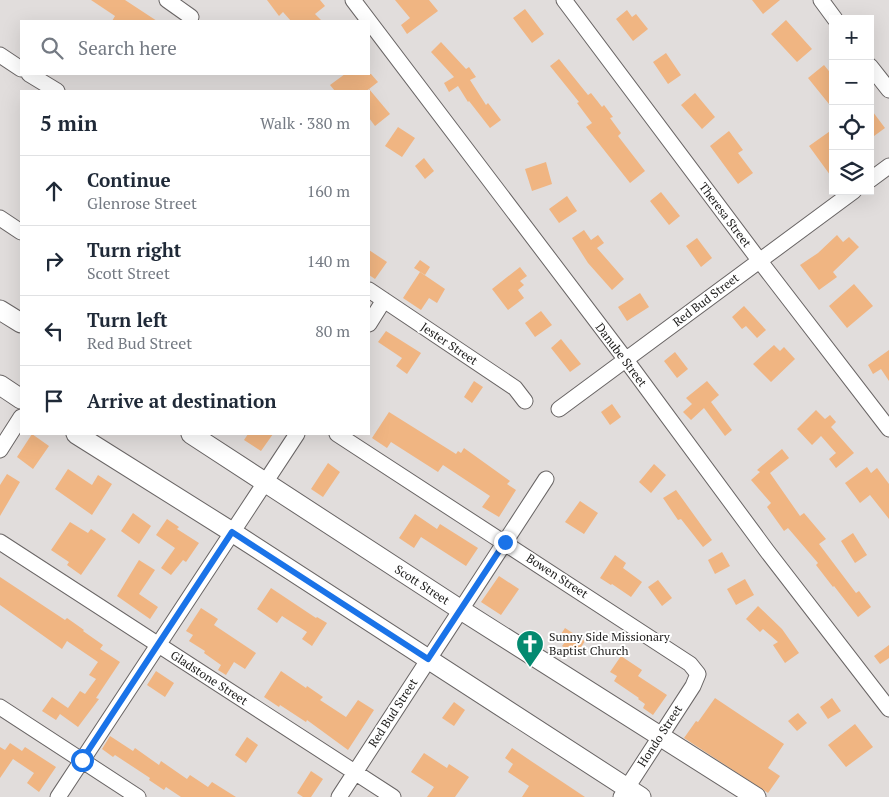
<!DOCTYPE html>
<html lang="en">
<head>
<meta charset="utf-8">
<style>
  body { margin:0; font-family:"PT Serif",serif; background:#f2f2f3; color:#1f2937 }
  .controls { position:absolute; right:15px; top:15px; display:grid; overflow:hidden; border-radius:0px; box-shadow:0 5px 20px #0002 }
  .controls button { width:45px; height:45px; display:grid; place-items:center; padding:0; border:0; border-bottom:1px solid #e0e1e3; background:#fff; color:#1f2937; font:25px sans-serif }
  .stop { position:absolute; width:15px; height:15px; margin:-11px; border:4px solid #1a73e8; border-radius:50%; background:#fff }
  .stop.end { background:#1a73e8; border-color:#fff; box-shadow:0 1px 5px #0008 }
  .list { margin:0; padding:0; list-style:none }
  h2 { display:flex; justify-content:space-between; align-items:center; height:65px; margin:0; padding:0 20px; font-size:21px }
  h2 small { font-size:16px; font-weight:400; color:#747a83 }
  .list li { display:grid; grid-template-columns:32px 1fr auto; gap:15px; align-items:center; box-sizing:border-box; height:70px; padding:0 20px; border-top:1px solid #e0e1e3 }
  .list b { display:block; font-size:19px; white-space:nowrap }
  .list p { margin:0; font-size:16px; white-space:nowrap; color:#747a83 }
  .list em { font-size:16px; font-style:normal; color:#747a83 }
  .icon { flex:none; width:28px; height:28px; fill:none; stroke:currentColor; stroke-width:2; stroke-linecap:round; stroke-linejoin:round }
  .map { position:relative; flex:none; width:889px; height:797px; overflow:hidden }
  .search { position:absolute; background:#fff; box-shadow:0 5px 20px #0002; left:20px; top:20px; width:350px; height:55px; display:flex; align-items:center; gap:12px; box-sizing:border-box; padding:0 18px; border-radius:0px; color:#747a83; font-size:19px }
  .panel { position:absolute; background:#fff; box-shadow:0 5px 20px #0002; left:20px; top:90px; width:350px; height:345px; border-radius:0px }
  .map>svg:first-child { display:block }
  .building { fill:#f0b582 }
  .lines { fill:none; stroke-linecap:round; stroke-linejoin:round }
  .minor-casing { stroke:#696565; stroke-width:17 }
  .major-casing { stroke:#696565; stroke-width:21 }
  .minor { stroke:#fff; stroke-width:15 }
  .major { stroke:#fff; stroke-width:19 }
  .route { stroke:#1a73e8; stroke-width:6 }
  .labels { text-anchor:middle; stroke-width:4; stroke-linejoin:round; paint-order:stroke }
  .street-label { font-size:12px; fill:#1d1c1b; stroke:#fff }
  .poi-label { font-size:12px; fill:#1d1c1b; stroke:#fff; text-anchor:start }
</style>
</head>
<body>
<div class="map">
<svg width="889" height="797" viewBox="0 0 889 797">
  <rect width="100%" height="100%" fill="#e1dddc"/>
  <path class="building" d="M91,0H125L157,21H112L115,16Z
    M267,0H320L325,6L315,14L322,21H291L283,12L279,16Z
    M395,0H429L438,11L407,34L401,25L410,18Z
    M752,0H780L763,14Z
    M525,9L544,34L532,43L513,18Z
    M627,10L632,17L636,14L648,29L633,41L616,19Z
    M786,20L812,49L797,62L771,34Z
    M441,42L466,69L469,67L476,77L470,80L486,105L488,103L501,120L490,128L469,101L468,102L458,86L449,92L444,83L454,77L431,52Z
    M666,53L681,75L668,84L653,62Z
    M559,59L588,95L591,93L602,107L604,105L613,117L610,118L621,133L618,136L645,171L630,183L586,127L592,123L577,103L579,102L550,66Z
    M824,65L833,76V109L808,78Z
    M345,74H371L378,82L369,89L390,114L375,126L369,118V89L366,91H335L330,85Z
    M695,93L715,117L702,129L681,105Z
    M870,108L885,128L870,139Z
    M398,127L415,138L402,157L385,146Z
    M833,129V179L809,146Z
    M729,131L743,150L738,153L753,173L738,184L710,146Z
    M424,158L434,171L425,179L415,166Z
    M546,162L552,184L532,191L525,169Z
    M661,192L680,216L669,225L650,201Z
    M567,196L577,211L559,223L549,209Z
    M584,230L591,240L598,235L604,243L597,248L624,279L612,290L588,263L572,238Z
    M837,235L843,242L849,237L859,247L833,272L837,277L819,290L800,265L818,253Z
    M697,238L712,258L701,267L686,246Z
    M369,250L387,262L375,279L369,275Z
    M420,260L430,267L425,275L414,268Z
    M520,267L527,276L520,281L524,285L518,290L524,298L508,310L492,289Z
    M420,272L445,289L437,303L429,298L421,310L403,298Z
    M854,284L873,306L847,328L829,306Z
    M640,293L649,307L627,321L618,307Z
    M744,306L766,330L757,338L746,326L742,329L732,317Z
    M541,311L552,325L535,337L525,323Z
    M386,331L421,353L407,374L396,366L402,358L378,342Z
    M561,339L581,364L570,372L551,348Z
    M774,345L780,351L784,347L795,359L771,382L753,364Z
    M889,350V381L881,369L873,374L868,365Z
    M675,352L688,369L677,378L664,361Z
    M474,381L483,387L472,403L464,397Z
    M707,381L719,395L711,402L732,430L725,436L704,408L691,420L683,412L692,404L686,398Z
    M612,404L621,417L610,425L601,412Z
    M816,410L825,419L830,415L836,422L831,427L854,453L836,468L829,459L836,453L821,436L812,445L797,429Z
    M389,412L456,454L458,451L461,453L464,448L510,481L507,484L516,490L499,517L482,507L490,496L443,465L438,472L391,442L387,448L372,438Z
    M32,434L49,446L33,469L17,457Z
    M248,434H273L261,451L244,440Z
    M782,449L789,458L770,473L800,516L804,513L826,539L819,544L856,593L859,591L871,607L858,617L834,586L833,587L816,565L818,563L788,528L784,531L767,507L771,503L751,480L760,472L757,470Z
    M328,463L340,472L323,497L311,489Z
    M654,464L666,475L651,493L639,482Z
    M867,467L871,473L877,468L889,484V519L870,495L860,503L845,483Z
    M68,469L92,485L98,475L112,484L92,515L55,489Z
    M7,474L20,482L0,516V485Z
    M676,490L712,540L703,547L681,519L678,520L663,498Z
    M580,501L598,513L584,534L565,522Z
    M133,513L151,526L139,544L121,531Z
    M415,514L437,529L440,524L478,548L466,566L421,537L414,548L399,538Z
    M167,519L179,527L177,529L199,543L186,562L183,560L171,575L161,568L175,548L156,535Z
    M70,522L88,533L91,529L106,539L81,575L67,565L69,562L51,550Z
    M853,533L867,555L855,563L841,541Z
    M722,552L730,566L715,574L708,560Z
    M615,555L626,563L623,568L642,582L631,597L612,584L611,585L600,578Z
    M139,560L155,570L139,594L158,607L150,619L117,596Z
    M499,576L519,589L501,615L481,602Z
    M0,577L65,620L67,618L84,630L83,631L103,645L100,649L120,662L96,698L99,699L78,727L60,714L56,720L42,711L52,697L68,708L80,691L85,694L96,679L89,675L98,662L67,641L62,649L0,605Z
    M745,579L754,595L736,605L727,589Z
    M658,580L672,598L662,606L648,587Z
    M271,588L316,618L317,617L327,623L312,646L302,639L307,632L282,616L277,623L257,609Z
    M758,606L782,629L799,653L785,663L773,645L778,642L763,629L760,632L746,619Z
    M201,608L218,619L214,625L256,653L245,669L234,662L226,675L218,670L221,665L204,653L205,651L189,641L193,635L186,631Z
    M565,628L585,641L576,655L562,646L566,641L559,637Z
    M889,645V658L880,664L874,656Z
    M621,656L642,670L638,676L667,695L653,715L643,708L645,704L638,699L639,698L614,681L617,676L610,672Z
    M156,671L174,683L165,697L147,685Z
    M281,671L306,688L307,686L323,697L320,700L346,717L358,700L374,710L348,750L307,720L306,722L280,705L279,707L264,697Z
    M715,698L784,744L768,768L780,776L768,793L684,738L696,721L698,722Z
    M832,698L841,711L828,719L820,707Z
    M454,702L465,710L454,726L442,718Z
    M798,713L807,723L797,731L788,721Z
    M855,724L873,747L846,767L828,745Z
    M110,736L133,751L135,748L159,765L161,761L187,779L190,775L208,787L212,782L236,797H181L166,787L164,790L149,780L150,778L115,755L113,757L102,749Z
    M247,737L258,745L246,763L235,755Z
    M10,743L22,751L25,747L56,767L39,792L27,783L34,773L13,759L0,778V747L5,750Z
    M512,748L531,761L585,797H522L529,786L508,772L513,764L505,758Z
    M424,753L447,768L449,764L469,777L455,797H427L434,787L411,772Z
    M311,771L323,779L311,797H303L297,793Z"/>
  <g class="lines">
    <defs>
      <path id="minor" d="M167,0L191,17
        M353,0L626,360L767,551L889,709
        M564,0L759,260L889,429
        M821,0L835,19
        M0,55L21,69
        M870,66L889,90
        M29,74L57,91
        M870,180L889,166
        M0,218L21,232
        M369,290L515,388L525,401
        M369,324L384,300
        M559,409L854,191
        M337,434L690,664L698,674L693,686L621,797
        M0,450L21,417
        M0,542L393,797
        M0,707L138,797
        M58,797L297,434
        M339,797L546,479"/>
      <path id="major" d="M0,310L21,323
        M0,385L21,399
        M76,434L232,532L641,797
        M191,434L461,610L756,797"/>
    </defs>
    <use href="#minor" class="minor-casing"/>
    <use href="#major" class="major-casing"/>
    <use href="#minor" class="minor"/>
    <use href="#major" class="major"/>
  </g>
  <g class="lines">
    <path class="route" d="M82,760L232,532L428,659L505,542"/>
  </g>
  <defs>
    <symbol id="church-pin" viewBox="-11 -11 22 30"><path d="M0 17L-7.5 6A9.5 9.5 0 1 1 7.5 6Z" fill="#048a70" stroke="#fff"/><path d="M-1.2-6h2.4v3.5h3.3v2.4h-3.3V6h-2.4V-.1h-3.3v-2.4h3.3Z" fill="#fff"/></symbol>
  </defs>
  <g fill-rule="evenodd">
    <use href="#church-pin" x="514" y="628" width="32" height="43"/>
  </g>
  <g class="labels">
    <g class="street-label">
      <text transform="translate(725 215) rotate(53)" y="4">Theresa Street</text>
      <text transform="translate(706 300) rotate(-37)" y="4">Red Bud Street</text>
      <text transform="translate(449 344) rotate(34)" y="4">Jester Street</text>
      <text transform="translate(621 355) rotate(53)" y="4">Danube Street</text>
      <text transform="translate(557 576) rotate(33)" y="4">Bowen Street</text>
      <text transform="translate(422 585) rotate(33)" y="4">Scott Street</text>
      <text transform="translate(209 678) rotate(33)" y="4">Gladstone Street</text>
      <text transform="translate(393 713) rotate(-57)" y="4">Red Bud Street</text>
      <text transform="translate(660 736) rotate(-57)" y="4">Hondo Street</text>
    </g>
    <g class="poi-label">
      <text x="549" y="641">Sunny Side Missionary<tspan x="549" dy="14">Baptist Church</tspan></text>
    </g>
  </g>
</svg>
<div class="controls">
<button>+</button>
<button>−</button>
<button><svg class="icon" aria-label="locate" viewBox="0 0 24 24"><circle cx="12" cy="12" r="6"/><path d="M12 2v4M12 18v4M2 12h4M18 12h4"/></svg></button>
<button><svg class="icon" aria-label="layers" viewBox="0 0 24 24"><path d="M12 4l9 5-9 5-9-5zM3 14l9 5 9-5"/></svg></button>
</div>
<div class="stop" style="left:82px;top:760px"></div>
<div class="stop end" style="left:505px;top:542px"></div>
<div class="search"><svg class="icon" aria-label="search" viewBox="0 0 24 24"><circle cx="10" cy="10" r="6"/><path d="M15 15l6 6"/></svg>Search here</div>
<section class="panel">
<h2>5 min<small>Walk · 380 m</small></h2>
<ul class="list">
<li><svg class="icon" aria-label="ahead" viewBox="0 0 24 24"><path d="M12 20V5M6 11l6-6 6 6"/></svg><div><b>Continue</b><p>Glenrose Street</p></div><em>160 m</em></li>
<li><svg class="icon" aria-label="right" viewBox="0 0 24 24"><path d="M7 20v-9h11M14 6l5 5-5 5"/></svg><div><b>Turn right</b><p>Scott Street</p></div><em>140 m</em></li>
<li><svg class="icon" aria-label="left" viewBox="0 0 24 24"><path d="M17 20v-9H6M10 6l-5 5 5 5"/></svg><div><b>Turn left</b><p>Red Bud Street</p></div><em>80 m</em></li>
<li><svg class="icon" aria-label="arrive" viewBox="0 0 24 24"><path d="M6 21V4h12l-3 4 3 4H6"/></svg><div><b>Arrive at destination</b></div></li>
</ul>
</section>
</div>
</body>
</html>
